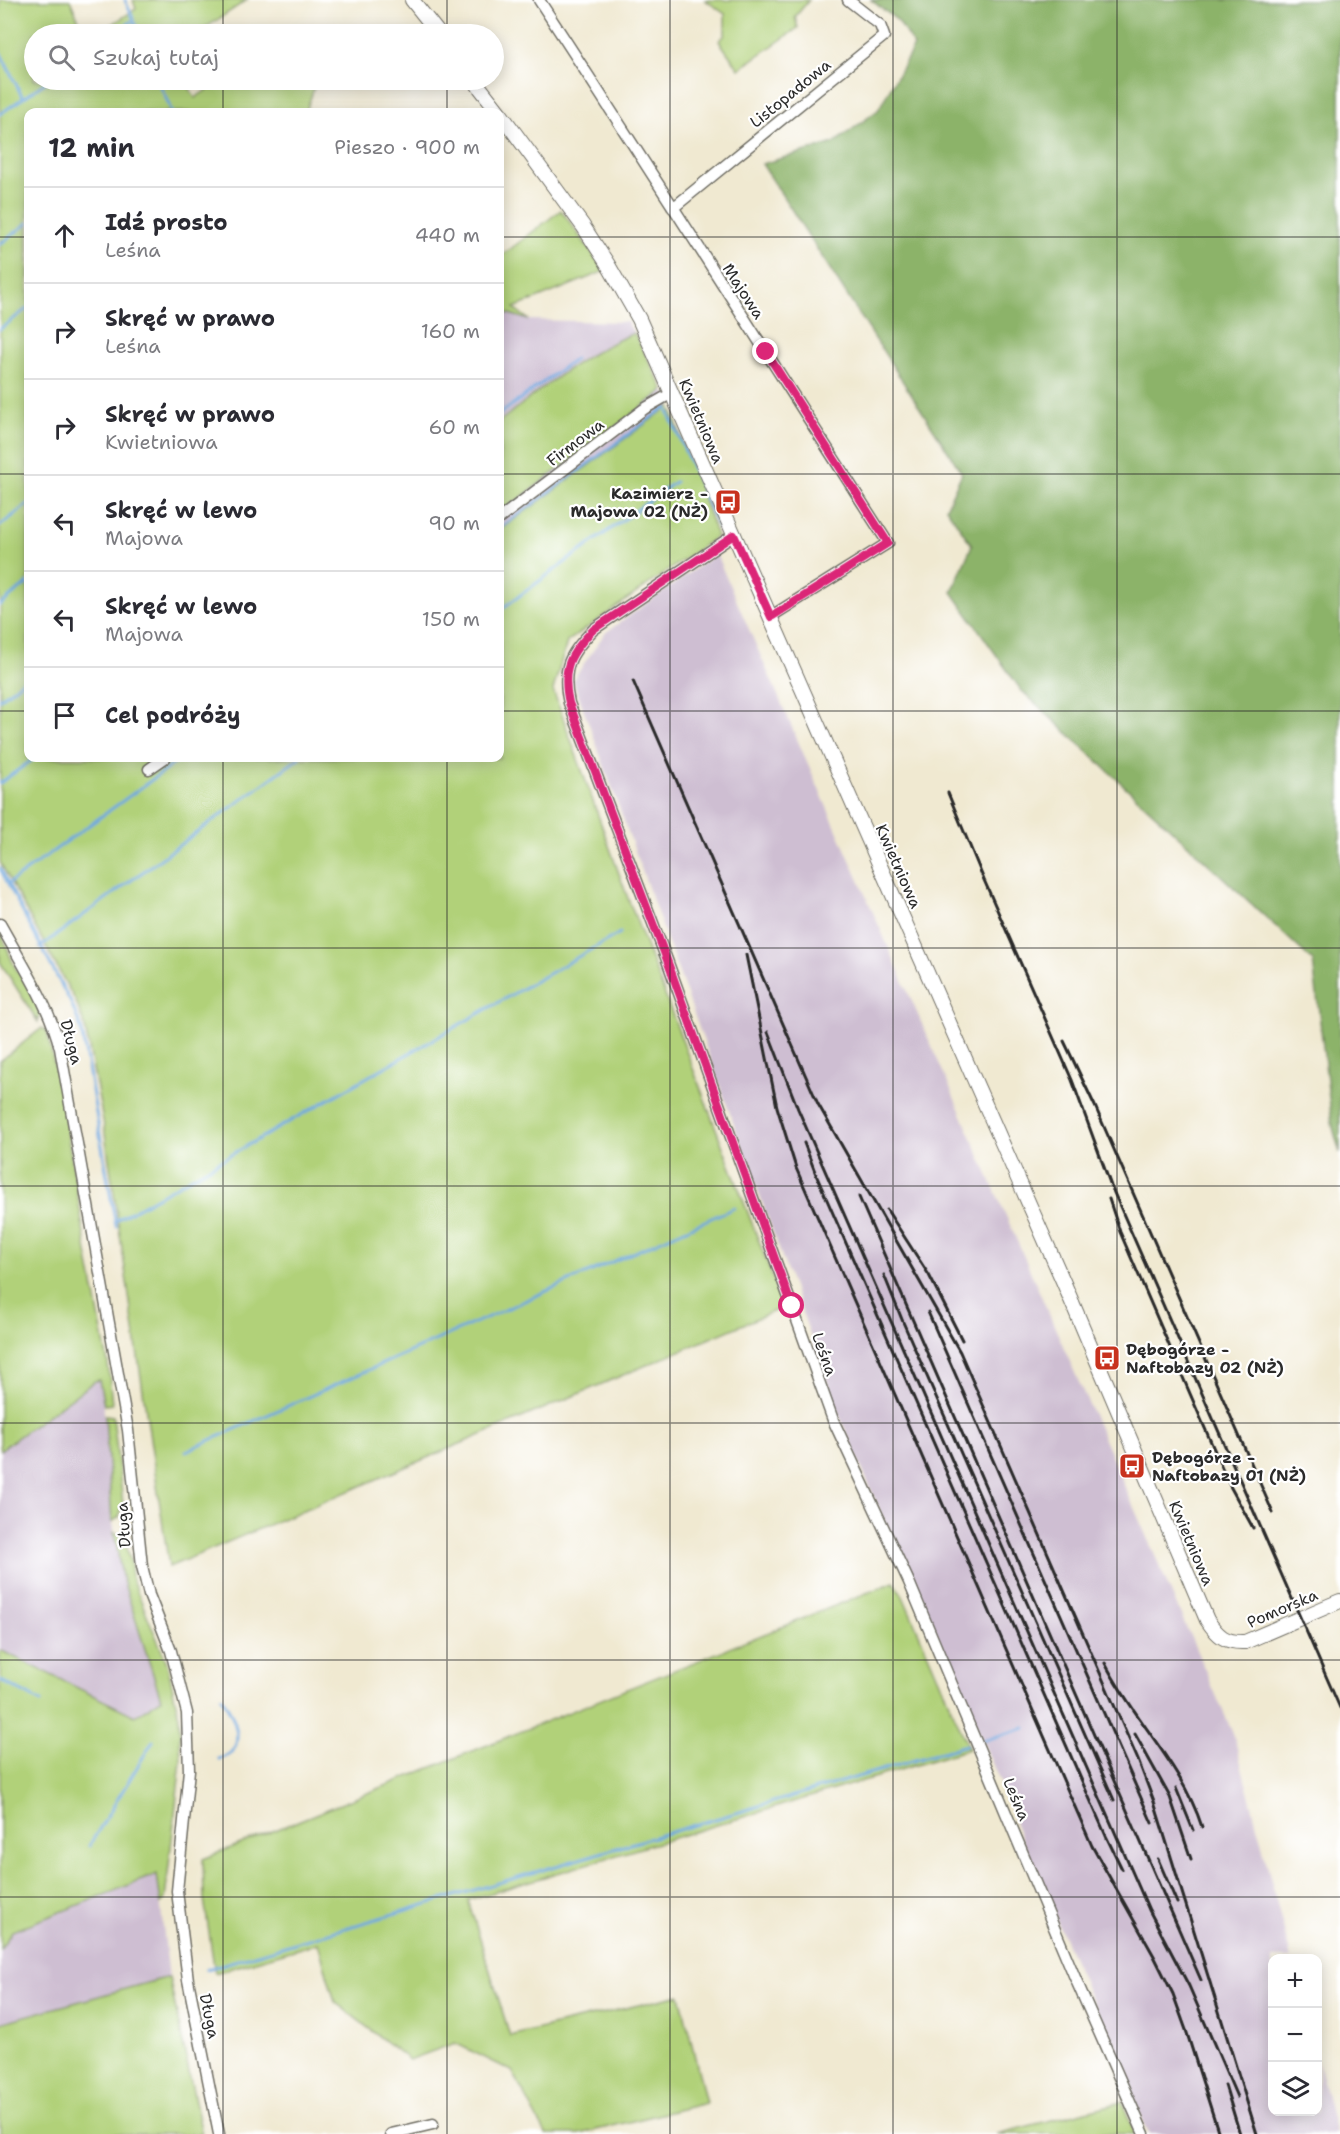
<!DOCTYPE html>
<html lang="pl">
<head>
<meta charset="utf-8">
<style>
  body { margin:0; font-family:"Shantell Sans",sans-serif; background:#f2f2f3; color:#2b2b33 }
  .controls { position:absolute; right:18px; bottom:18px; display:grid; overflow:hidden; border-radius:12px; box-shadow:0 3px 15px #0003 }
  .controls button { width:54px; height:54px; display:grid; place-items:center; padding:0; border:0; border-bottom:2px solid #e1e1e2; background:#fff; color:#2b2b33; font:30px sans-serif }
  .stop { position:absolute; width:18px; height:18px; margin:-14px; border:4px solid #db2777; border-radius:50%; background:#fff }
  .stop.end { background:#db2777; border-color:#fff; box-shadow:0 2px 6px #0008 }
  .list { margin:0; padding:0; list-style:none }
  h2 { display:flex; justify-content:space-between; align-items:center; height:78px; margin:0; padding:0 24px; font-size:26px }
  h2 small { font-size:20px; font-weight:400; color:#7c7c81 }
  .list li { display:grid; grid-template-columns:39px 1fr auto; gap:18px; align-items:center; box-sizing:border-box; height:96px; padding:0 24px; border-top:2px solid #e1e1e2 }
  .list b { display:block; font-size:22px; white-space:nowrap }
  .list p { margin:0; font-size:20px; white-space:nowrap; color:#7c7c81 }
  .list em { font-size:20px; font-style:normal; color:#7c7c81 }
  .icon { flex:none; width:33px; height:33px; fill:none; stroke:currentColor; stroke-width:2; stroke-linecap:round; stroke-linejoin:round }
  .map { position:relative; flex:none; width:1340px; height:2134px; overflow:hidden }
  .search { position:absolute; background:#fff; box-shadow:0 3px 15px #0003; left:24px; top:24px; width:480px; height:66px; display:flex; align-items:center; gap:15px; box-sizing:border-box; padding:0 21px; border-radius:33px; color:#7c7c81; font-size:22px }
  .panel { position:absolute; background:#fff; box-shadow:0 3px 15px #0003; left:24px; top:108px; width:480px; height:654px; border-radius:12px }
  .map>svg:first-child { display:block }
  .industrial { fill:#cebed2 }
  .green { fill:#b1d179; stroke:#6e7e52; stroke-width:1.5 }
  .forest { fill:#8cb369; stroke:#5c6f4a; stroke-width:1.5 }
  .lines { fill:none; stroke-linecap:round; stroke-linejoin:round }
  .stream { stroke:#70a9e0; stroke-width:3 }
  .minor-casing { stroke:#706e65; stroke-width:13 }
  .tertiary-casing { stroke:#706e65; stroke-width:16 }
  .minor { stroke:#fff; stroke-width:10 }
  .tertiary { stroke:#fff; stroke-width:14 }
  .rail { stroke:#2b2b2b; stroke-width:3 }
  .route { stroke:#db2777; stroke-width:8 }
  .grid { fill:none; stroke:#2b2b2b; stroke-width:1.5; stroke-opacity:0.55 }
  .labels { text-anchor:middle; stroke-width:4.5; stroke-linejoin:round; paint-order:stroke }
  .street-label { font-size:16px; fill:#2b2b2b; stroke:#fff }
  .poi-label { font-size:16px; font-weight:bold; fill:#2b2b2b; stroke:#fff; text-anchor:start }
</style>
</head>
<body>
<div class="map">
<svg width="1340" height="2134" viewBox="0 0 1340 2134">
  <rect width="100%" height="100%" fill="#fff"/>
  <filter id="ink" filterUnits="userSpaceOnUse"><feTurbulence type="fractalNoise" baseFrequency=".0167" numOctaves="2"/><feDisplacementMap in="SourceGraphic" scale="12" xChannelSelector="R" yChannelSelector="G"/><feConvolveMatrix kernelMatrix="1 2 1 2 8 2 1 2 1" color-interpolation-filters="sRGB"/></filter>
  <filter id="wash" filterUnits="userSpaceOnUse"><feTurbulence type="fractalNoise" baseFrequency=".008" numOctaves="4" result="noise"/><feDisplacementMap in="SourceGraphic" scale="24" xChannelSelector="R" yChannelSelector="G"/><feGaussianBlur stdDeviation="1.35" result="paint"/><feColorMatrix in="noise" values="0 0 0 0 0 0 0 0 0 0 0 0 0 0 0 0 0 1.4 0 .05"/><feComposite in="paint" operator="in"/></filter>
  <g filter="url(#wash)">
    <rect width="100%" height="100%" fill="#f0e9d1"/>
    <path class="industrial" d="M500,308L503,312L529,320L627,322L634,333L610,343L582,359L500,421Z
      M664,390L670,406L500,530V513Z
      M716,554L1234,1736L1291,1958H1272V2112H1318V2061L1336,2134H1149L1012,1817L1014,1814L899,1547L895,1546L840,1417L573,680L605,633Z
      M99,1380L103,1398L112,1517L122,1577L161,1699L135,1716L0,1650V1450L95,1381Z
      M157,1874L169,1977L0,2023V1950L12,1931Z"/>
    <path class="green" d="M0,0H70L85,34H34V80H185L195,98L221,80H309L314,88L307,108L310,112H28V758H500V530L670,406L717,536L567,642L553,690L626,893L784,1307L169,1567L103,1120L85,1027L76,1002L0,862Z
      M133,0H247L196,34H97L136,9Z
      M705,0H809L795,17L798,28L739,69L719,41L725,35V14Z
      M561,210L605,271L514,308L529,320L503,312L500,308V257Z
      M634,333L664,390L500,513V421C543,388 582,354 634,333Z
      M0,931C6,943 9,955 15,967C24,984 46,1001 38,1022L0,962Z
      M42,1028L47,1031L62,1101L88,1258L108,1363L112,1404L104,1405L99,1380L95,1381L0,1450V1061Z
      M105,1415L113,1416L123,1504L119,1517L112,1522Z
      M114,1532L124,1537L131,1563L132,1579L167,1663L179,1717L181,1761L165,1899L161,1904L157,1874L12,1931L0,1950V1650L135,1716L161,1699L122,1577Z
      M894,1582L902,1594L969,1749L468,1900L510,2036L680,1995L706,2103L580,2134H546L512,2071L455,2043L409,2060L335,2002L318,1943L215,1973L204,1899L203,1859Z
      M169,1977L202,2134H0V2023Z
      M1122,2102L1135,2134H997Z"/>
    <path class="forest" d="M871,0H1340V1153L1332,1124L1313,961L1021,690L952,592L972,545L946,508L962,473L762,164L834,143L878,110L914,46L898,21Z"/>
    <g class="lines">
      <path class="stream" d="M125,0L140,34
        M113,34L134,20
        M0,52L23,98
        M158,80L172,112
        M0,114L49,80
        M0,244L28,223
        M0,329L28,308
        M500,414L575,359
        M0,526L28,504
        M500,528L666,407L719,529
        M0,605L28,583
        M500,610L675,482
        M0,699L28,677
        M0,783L35,758
        M0,868L8,884L182,758
        M8,884L72,1005L81,1028L116,1226
        M40,947L299,758
        M115,1221L620,933
        M186,1451L734,1208
        M0,1680L41,1702
        M981,1741L1025,1728
        M219,1759C250,1750 234,1715 221,1697
        M89,1846L153,1741
        M207,1969L966,1745"/>
    </g>
  </g>
  <g filter="url(#ink)">
    <g class="lines">
      <defs>
        <path id="minor" d="M539,0C657,180 772,362 888,543L770,617
          M673,208L884,36L880,25L848,0
          M500,518L644,409L672,393
          M734,535L594,629C570,653 561,668 569,703L667,960L833,1420L909,1582L1076,1980L1144,2134
          M149,769L165,758
          M0,924C22,964 49,1004 60,1048L128,1430L142,1566L149,1595L171,1651L187,1713L189,1770L177,1891L188,1980L219,2134
          M391,2134L433,2124"/>
        <path id="tertiary" d="M412,0L439,34
          M474,80L499,112
          M500,113L583,226L607,263L639,319L1063,1281L1207,1620C1218,1636 1225,1643 1245,1642L1340,1601"/>
      </defs>
      <use href="#minor" class="minor-casing"/>
      <use href="#tertiary" class="tertiary-casing"/>
      <use href="#minor" class="minor"/>
      <use href="#tertiary" class="tertiary"/>
      <path class="rail" d="M633,681L818,1104L960,1352L1138,1760L1154,1802L1257,2134
        M948,793L984,880L1072,1080L1111,1186L1340,1708
        M746,955L777,1107L796,1168L1092,1846L1154,1956L1173,1994L1186,2030L1219,2134
        M768,1032L798,1109L1149,1910L1189,1986L1237,2097
        M1064,1041L1095,1106L1273,1513
        M804,1143L817,1177L1106,1836L1122,1869
        M859,1197L1201,1980
        M1109,1199L1120,1232L1230,1486L1253,1528
        M887,1210L929,1275L962,1340
        M884,1275L903,1322L1114,1800
        M928,1312L1152,1823
        M1105,1663C1134,1720 1182,1765 1202,1827
        M1135,1734L1170,1797L1191,1859
        M1176,1788L1193,1830
        M1158,1859L1177,1903
        M1225,2085L1240,2134"/>
    </g>
  </g>
  <g class="lines" filter="url(#ink)">
    <path class="route" d="M766,352L888,543L771,617L734,535L594,629C570,653 561,668 569,703L667,960L792,1306"/>
  </g>
  <path class="grid" d="M223,0V34M447,0V34M670,0V2134M893,0V2134M1117,0V2134M223,80V112M447,80V112M0,237H28M500,237H1340M0,474H28M500,474H1340M0,711H28M500,711H1340M223,758V2134M447,758V2134M0,948H1340M0,1186H1340M0,1423H1340M0,1660H1340M0,1897H1340"/>
  <defs>
    <symbol id="bus-square" viewBox="-11 -11 22 22"><rect x="-9" y="-9" width="18" height="18" rx="4" fill="#c8321e" stroke="#fff"/><path d="M-5-6H5V4H4V6H2V4H-2V6H-4V4H-5ZM-3.5-4V0h7V-4ZM-3.5 1.2v1.5H-2V1.2ZM2 1.2v1.5H3.5V1.2Z" fill="#fff"/></symbol>
  </defs>
  <g fill-rule="evenodd">
    <use href="#bus-square" x="713" y="487" width="30" height="30"/>
    <use href="#bus-square" x="1092" y="1343" width="30" height="30"/>
    <use href="#bus-square" x="1117" y="1451" width="30" height="30"/>
  </g>
  <g class="labels">
    <g class="street-label">
      <text transform="translate(790 93) rotate(-39)" y="6">Listopadowa</text>
      <text transform="translate(744 291) rotate(57)" y="6">Majowa</text>
      <text transform="translate(702 421) rotate(67)" y="6">Kwietniowa</text>
      <text transform="translate(575 442) rotate(-37)" y="6">Firmowa</text>
      <text transform="translate(899 866) rotate(66)" y="6">Kwietniowa</text>
      <text transform="translate(72 1042) rotate(75)" y="6">Długa</text>
      <text transform="translate(825 1354) rotate(70)" y="6">Leśna</text>
      <text transform="translate(123 1525) rotate(-94)" y="6">Długa</text>
      <text transform="translate(1192 1543) rotate(67)" y="6">Kwietniowa</text>
      <text transform="translate(1282 1608) rotate(-23)" y="6">Pomorska</text>
      <text transform="translate(1017 1799) rotate(67)" y="6">Leśna</text>
      <text transform="translate(210 2016) rotate(78)" y="6">Długa</text>
    </g>
    <g class="poi-label">
      <text x="708" y="499" text-anchor="end">Kazimierz -<tspan x="708" dy="18">Majowa 02 (NŻ)</tspan></text>
      <text x="1126" y="1355">Dębogórze -<tspan x="1126" dy="18">Naftobazy 02 (NŻ)</tspan></text>
      <text x="1152" y="1463">Dębogórze -<tspan x="1152" dy="18">Naftobazy 01 (NŻ)</tspan></text>
    </g>
  </g>
</svg>
<div class="controls">
<button>+</button>
<button>−</button>
<button><svg class="icon" aria-label="layers" viewBox="0 0 24 24"><path d="M12 4l9 5-9 5-9-5zM3 14l9 5 9-5"/></svg></button>
</div>
<div class="stop" style="left:792px;top:1306px"></div>
<div class="stop end" style="left:766px;top:352px"></div>
<div class="search"><svg class="icon" aria-label="search" viewBox="0 0 24 24"><circle cx="10" cy="10" r="6"/><path d="M15 15l6 6"/></svg>Szukaj tutaj</div>
<section class="panel">
<h2>12 min<small>Pieszo · 900 m</small></h2>
<ul class="list">
<li><svg class="icon" aria-label="ahead" viewBox="0 0 24 24"><path d="M12 20V5M6 11l6-6 6 6"/></svg><div><b>Idź prosto</b><p>Leśna</p></div><em>440 m</em></li>
<li><svg class="icon" aria-label="right" viewBox="0 0 24 24"><path d="M7 20v-9h11M14 6l5 5-5 5"/></svg><div><b>Skręć w prawo</b><p>Leśna</p></div><em>160 m</em></li>
<li><svg class="icon" aria-label="right" viewBox="0 0 24 24"><path d="M7 20v-9h11M14 6l5 5-5 5"/></svg><div><b>Skręć w prawo</b><p>Kwietniowa</p></div><em>60 m</em></li>
<li><svg class="icon" aria-label="left" viewBox="0 0 24 24"><path d="M17 20v-9H6M10 6l-5 5 5 5"/></svg><div><b>Skręć w lewo</b><p>Majowa</p></div><em>90 m</em></li>
<li><svg class="icon" aria-label="left" viewBox="0 0 24 24"><path d="M17 20v-9H6M10 6l-5 5 5 5"/></svg><div><b>Skręć w lewo</b><p>Majowa</p></div><em>150 m</em></li>
<li><svg class="icon" aria-label="arrive" viewBox="0 0 24 24"><path d="M6 21V4h12l-3 4 3 4H6"/></svg><div><b>Cel podróży</b></div></li>
</ul>
</section>
</div>
</body>
</html>
